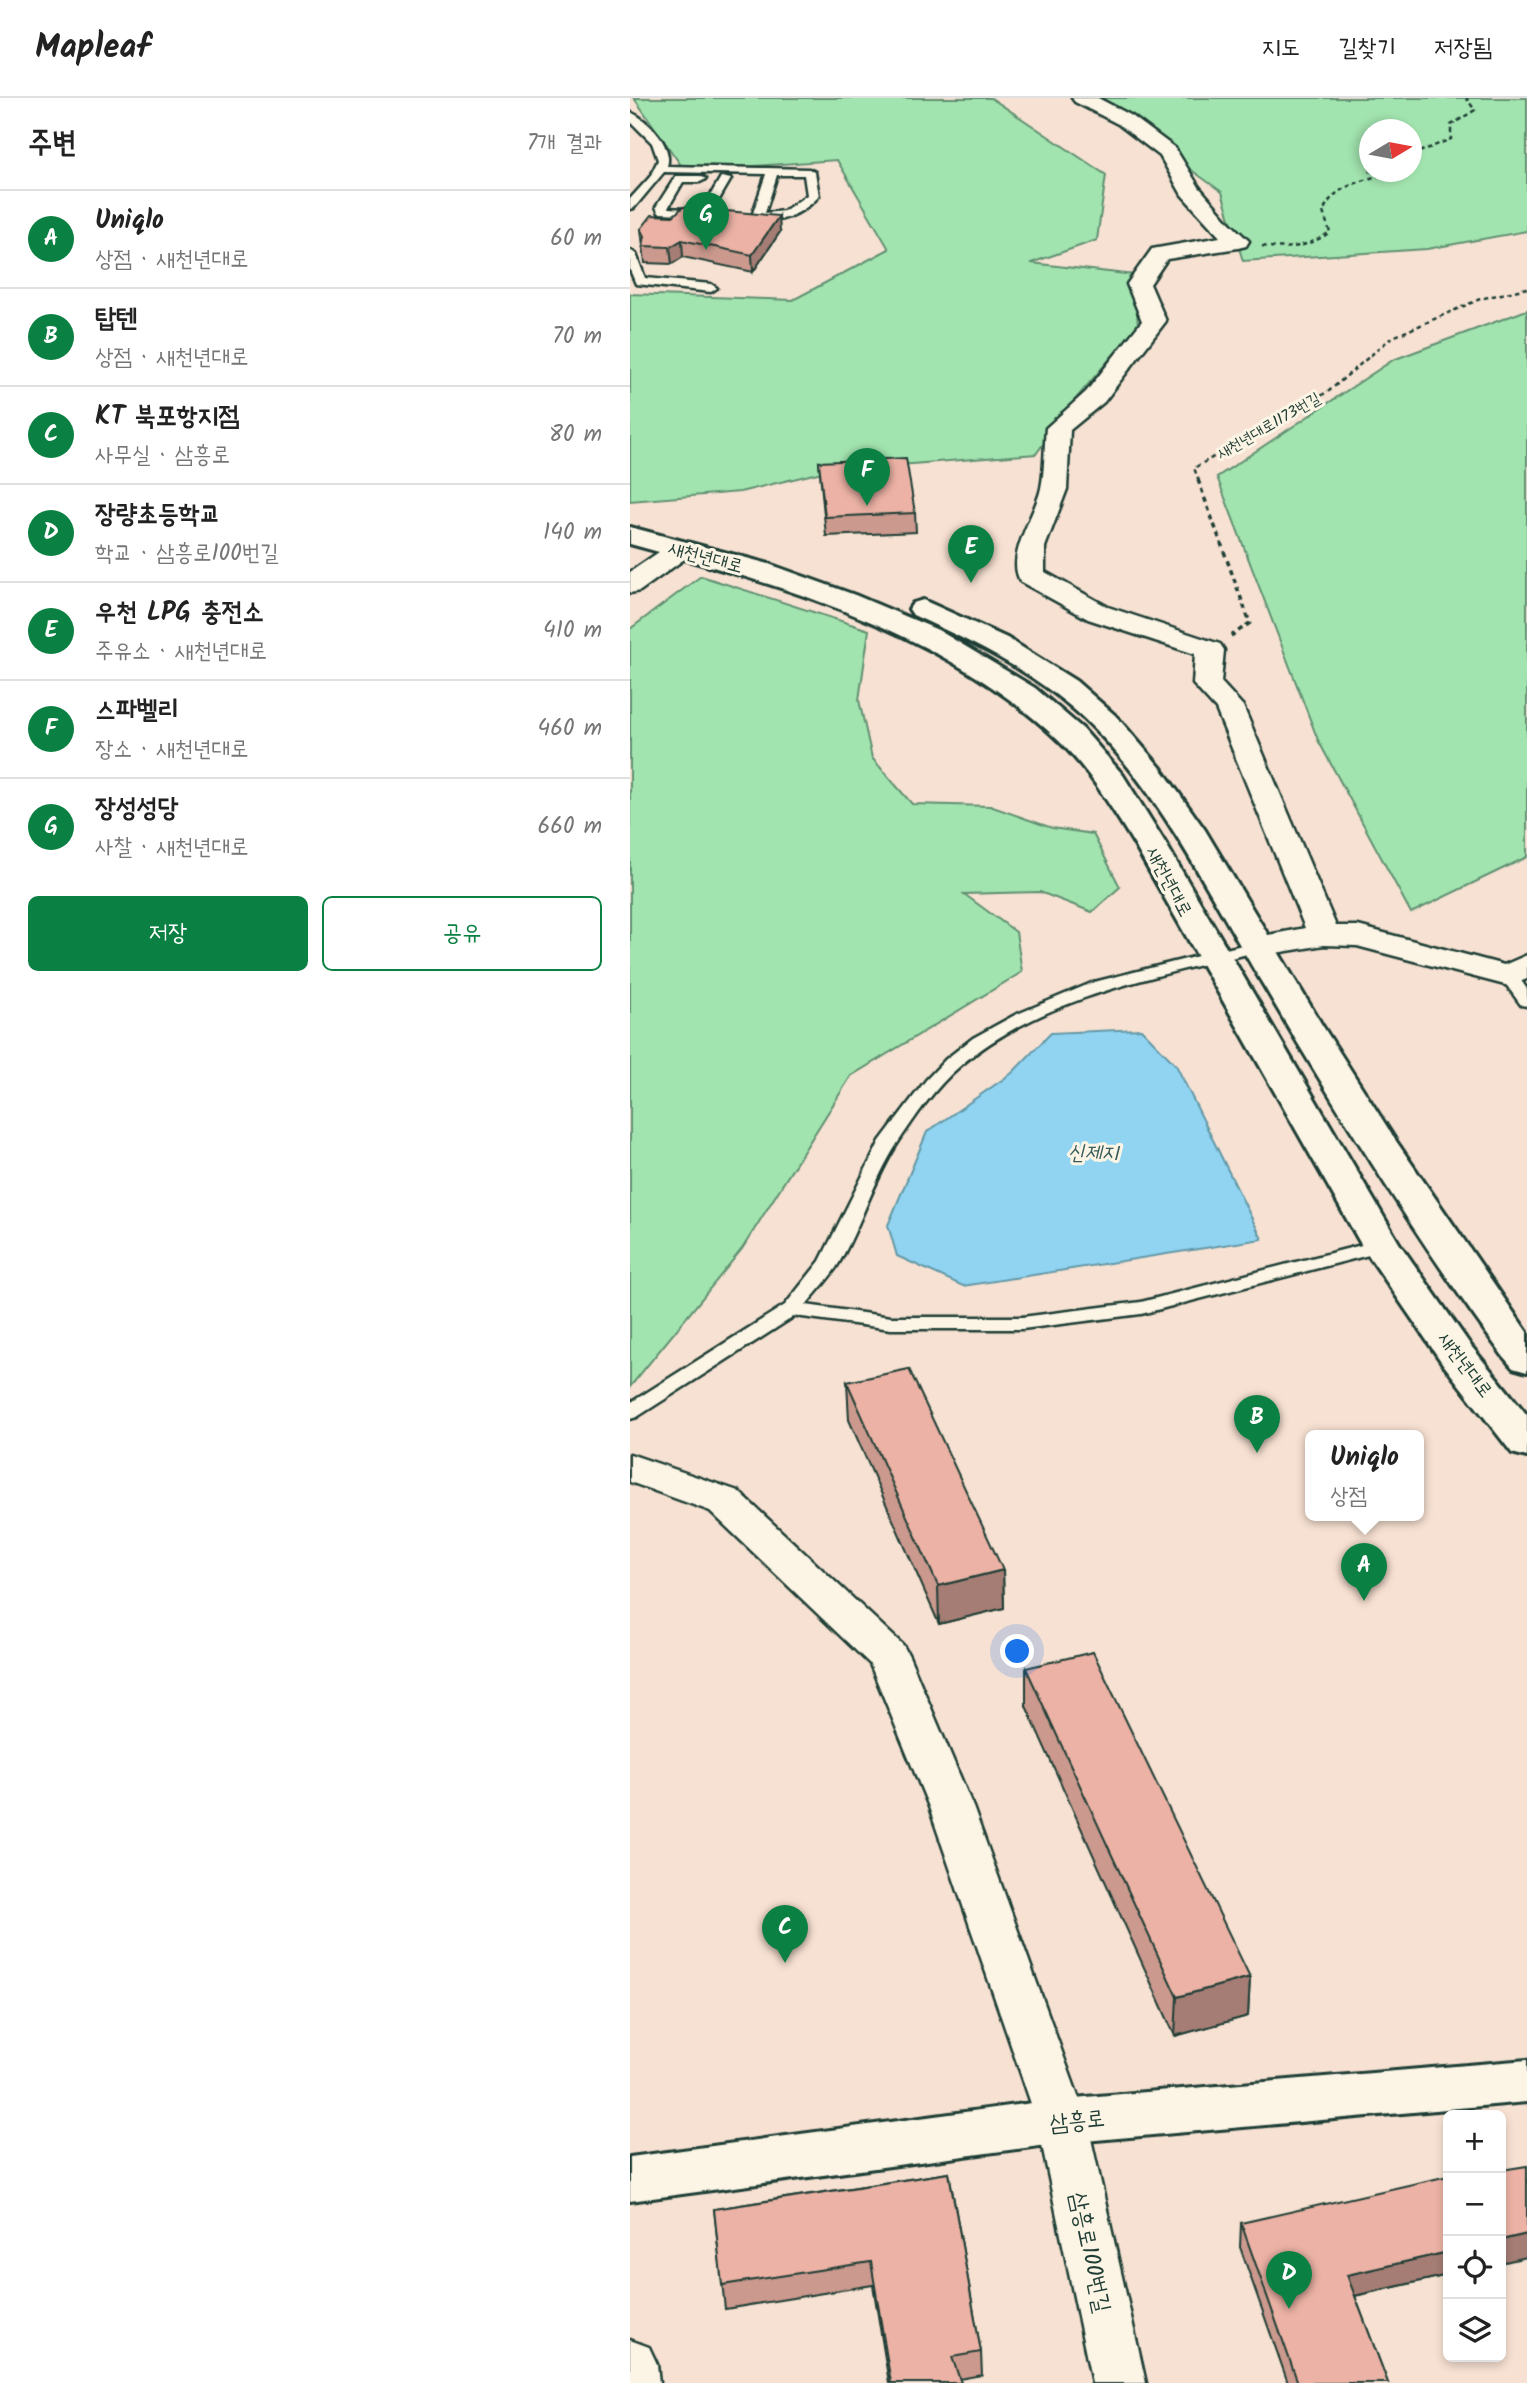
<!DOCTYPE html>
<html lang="ko">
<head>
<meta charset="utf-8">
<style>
  body { margin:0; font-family:Kalam,"Poor Story",sans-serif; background:#f6f6f6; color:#222 }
  .controls { position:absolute; right:21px; bottom:21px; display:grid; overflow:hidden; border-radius:10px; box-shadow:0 4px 10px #0003 }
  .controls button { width:63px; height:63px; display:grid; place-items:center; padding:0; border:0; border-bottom:2px solid #e0e0e0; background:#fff; color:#222; font:35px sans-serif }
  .compass { position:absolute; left:729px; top:21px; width:63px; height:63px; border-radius:50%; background:#fff; box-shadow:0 4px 10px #0003; rotate:80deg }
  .you { position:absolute; left:388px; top:1554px; width:24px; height:24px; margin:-18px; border:5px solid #fff; border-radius:50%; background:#1a73e8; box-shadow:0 0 0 10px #1a73e833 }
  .badge { display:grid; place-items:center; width:46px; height:46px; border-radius:50%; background:#0b8043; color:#fff; font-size:23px; font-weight:700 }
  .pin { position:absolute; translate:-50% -58px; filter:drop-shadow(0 2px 4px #0008) }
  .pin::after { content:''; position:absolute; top:37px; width:24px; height:21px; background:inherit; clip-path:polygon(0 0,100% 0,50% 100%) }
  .popup { position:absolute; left:675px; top:1332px; width:119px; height:91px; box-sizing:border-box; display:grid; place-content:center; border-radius:10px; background:#fff; filter:drop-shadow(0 2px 5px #0005); font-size:23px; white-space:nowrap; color:#767676 }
  .popup b { font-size:26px; color:#222 }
  .popup::after { content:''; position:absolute; left:50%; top:100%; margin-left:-14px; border:14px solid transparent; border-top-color:#fff }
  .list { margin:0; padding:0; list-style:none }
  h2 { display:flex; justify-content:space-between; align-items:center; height:91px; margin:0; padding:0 28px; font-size:30px }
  h2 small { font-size:23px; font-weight:400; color:#767676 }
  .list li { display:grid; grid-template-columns:46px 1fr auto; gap:21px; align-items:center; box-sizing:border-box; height:98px; padding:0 28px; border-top:2px solid #e0e0e0 }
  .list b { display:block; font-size:26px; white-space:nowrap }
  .list p { margin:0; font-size:23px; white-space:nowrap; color:#767676 }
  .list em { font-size:23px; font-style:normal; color:#767676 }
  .actions { display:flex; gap:14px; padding:21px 28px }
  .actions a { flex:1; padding:16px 0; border:2px solid #0b8043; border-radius:10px; text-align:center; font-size:24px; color:#0b8043 }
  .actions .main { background:#0b8043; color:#fff }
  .icon { flex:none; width:38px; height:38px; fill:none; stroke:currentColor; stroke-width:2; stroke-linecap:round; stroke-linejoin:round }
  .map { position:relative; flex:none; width:897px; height:2285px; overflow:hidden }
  header { display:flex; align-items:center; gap:42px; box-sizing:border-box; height:98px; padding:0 35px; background:#fff; border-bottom:2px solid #e0e0e0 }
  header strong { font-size:33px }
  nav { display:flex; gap:38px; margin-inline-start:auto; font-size:24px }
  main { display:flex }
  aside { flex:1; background:#fff }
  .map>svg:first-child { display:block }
  .green { fill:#a2e4af; stroke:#609072; stroke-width:2; fill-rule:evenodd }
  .water { fill:#90d4f2; stroke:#6398a6; stroke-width:2 }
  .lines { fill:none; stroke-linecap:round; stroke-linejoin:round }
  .lane-casing { stroke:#1f3d34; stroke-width:5 }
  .street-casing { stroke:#1f3d34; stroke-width:5 }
  .secondary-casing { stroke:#1f3d34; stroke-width:6 }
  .primary-casing { stroke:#1f3d34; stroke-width:6 }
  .path-far1 { stroke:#1f3d34; stroke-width:2.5; stroke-dasharray:4.5 3.5; stroke-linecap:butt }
  .path { stroke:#1f3d34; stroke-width:3.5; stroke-dasharray:5 4.5; stroke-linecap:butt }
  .lane { fill:#fcf5e5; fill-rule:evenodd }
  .street { fill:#fcf5e5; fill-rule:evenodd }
  .secondary { fill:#fcf5e5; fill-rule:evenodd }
  .primary { fill:#fcf5e5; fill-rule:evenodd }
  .wall { fill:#cb998e; stroke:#1f3d34; stroke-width:2 }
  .shaded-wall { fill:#a57d74; stroke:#1f3d34; stroke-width:2 }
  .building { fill:#ecb2a5; stroke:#1f3d34; stroke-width:2 }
  .labels { text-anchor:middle; stroke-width:6; stroke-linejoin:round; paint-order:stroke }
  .far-street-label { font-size:16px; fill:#1f3d34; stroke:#fcf5e5 }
  .street-label { font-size:19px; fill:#1f3d34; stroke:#fcf5e5 }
  .water-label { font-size:21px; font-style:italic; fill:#365b5a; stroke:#fcf5e5 }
  .near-street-label { font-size:23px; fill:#1f3d34; stroke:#fcf5e5 }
</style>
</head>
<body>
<header>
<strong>Mapleaf</strong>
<nav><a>지도</a><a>길찾기</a><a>저장됨</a></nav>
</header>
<main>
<aside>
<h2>주변<small>7개 결과</small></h2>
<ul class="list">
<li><span class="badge">A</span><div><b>Uniqlo</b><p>상점 · 새천년대로</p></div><em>60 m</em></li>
<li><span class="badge">B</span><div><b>탑텐</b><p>상점 · 새천년대로</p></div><em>70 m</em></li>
<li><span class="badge">C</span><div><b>KT 북포항지점</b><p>사무실 · 삼흥로</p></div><em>80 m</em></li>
<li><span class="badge">D</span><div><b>장량초등학교</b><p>학교 · 삼흥로100번길</p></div><em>140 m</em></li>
<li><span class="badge">E</span><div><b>우천 LPG 충전소</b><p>주유소 · 새천년대로</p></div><em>410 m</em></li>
<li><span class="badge">F</span><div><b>스파벨리</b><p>장소 · 새천년대로</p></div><em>460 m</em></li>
<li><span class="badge">G</span><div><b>장성성당</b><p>사찰 · 새천년대로</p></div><em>660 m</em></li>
</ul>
<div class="actions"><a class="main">저장</a><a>공유</a></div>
</aside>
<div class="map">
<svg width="897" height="2285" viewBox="0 0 897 2285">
  <rect width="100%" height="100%" fill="#f7e1d2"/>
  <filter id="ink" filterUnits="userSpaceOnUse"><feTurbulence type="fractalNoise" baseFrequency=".0143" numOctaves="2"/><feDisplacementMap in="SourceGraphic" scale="14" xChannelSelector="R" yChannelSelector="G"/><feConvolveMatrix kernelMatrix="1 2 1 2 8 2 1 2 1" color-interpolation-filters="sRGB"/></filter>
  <g filter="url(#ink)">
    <path class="green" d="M4,0H361L476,77L467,142L401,165L504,177L508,228L443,304L406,356L196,373L110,394L0,403V196L163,202L259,151L207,62L55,73Z
      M461,0H897V133L797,151L613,163L592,94ZM740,32H782V74H740Z
      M897,212V759L781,815L688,642L587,379L763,262Z
      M71,478L239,532L229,602L242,660L282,706L360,708L422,730L463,736L490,789L462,814L410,794L334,796L386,834L392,874L221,978L112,1151L0,1289V531Z"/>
    <path class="water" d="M511,931L546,967L632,1141L333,1188L267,1158L258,1127L297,1034L382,975L421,935Z"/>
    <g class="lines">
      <defs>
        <path id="lane" d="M0,14C17,21 44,48 37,68L179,71L185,74L189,98C175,114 143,132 122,118L136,76L34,74L4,110L0,111V101L20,79L28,62L22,45L0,23ZM147,77H174L177,97L154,113L135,115Z
          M46,78H70L76,81L70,84H53L38,110L72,112L91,79L101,81L80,117L29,115L26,109Z
          M0,152L6,156L15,180L81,186L87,190L81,194L6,186L0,172Z
          M628,843L637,848L634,852C533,877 411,898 330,968C305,989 285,1019 267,1046C243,1083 231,1127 209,1165C200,1180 187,1193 176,1207L261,1219H392L511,1204L751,1142L758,1144L761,1148L758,1152L511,1216L392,1231H261L165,1218L7,1319L0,1321V1305L155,1207L190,1163L250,1043L296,982L316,961L343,940L385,917L464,884Z
          M879,873L885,874L897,891V908L891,907L870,878Z"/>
        <path id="street" d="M442,0H468L502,18L545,50L569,89L599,124L619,143L616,148L608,150L537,161L520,186L536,223L474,304L440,332L437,391L415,449V474L478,509L590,546L594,552L591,584L613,608L706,828H728L874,867L897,857V881L879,888L727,848L694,847L628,858L617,855L612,848L617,841L675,830L586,611L563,586L565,556L458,521L391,484C374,459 406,416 411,390C415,371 414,350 416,330L456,294L512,223L497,186L522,151L590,139L552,97L530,58L488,26L445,4Z
          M51,443L60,445L64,451L60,457L10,493L0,495V474L42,445Z
          M0,1356L108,1393L273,1547L279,1558L343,1709L457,2023L516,2285H462L407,2023L299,1709L240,1566L80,1413L0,1384Z
          M0,2242L19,2249L27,2266L29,2285H0Z"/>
        <path id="secondary" d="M897,1962V2004L432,2045L0,2103V2059L432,2001Z"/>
        <path id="primary" d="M0,429L139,466L225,497L308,532L405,590L453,631L493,677L536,746L769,1145L841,1248L897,1317V1359L882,1355L813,1266L732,1148L504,746C482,710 460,673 429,643C313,532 151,487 0,446Z
          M293,502L377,540L446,583L487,619L531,670L575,732L692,927L766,1043L897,1234V1274L883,1270L873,1258C786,1140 708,1014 634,888C577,794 530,689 447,614C399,571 340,543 283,517L279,511L283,505Z"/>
      </defs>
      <use href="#lane" class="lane-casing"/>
      <use href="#street" class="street-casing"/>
      <use href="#secondary" class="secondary-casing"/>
      <use href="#primary" class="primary-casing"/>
      <path class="path-far1" d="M782,57L821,41V27L845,12L836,0
        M632,148C657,152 679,149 700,134L693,114C704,86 732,85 757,74
        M569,383L564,370L699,293L761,240L850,201L897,190"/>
      <path class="path" d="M568,382L620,525L601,538"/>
      <use href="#lane" class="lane"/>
      <use href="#street" class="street"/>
      <use href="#secondary" class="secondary"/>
      <use href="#primary" class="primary"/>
    </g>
    <path class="wall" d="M11,131L150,134L123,174L53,159L42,166L15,165Z
      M189,364L285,415L286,434L196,438Z
      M217,1284L373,1472L374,1510L309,1526L219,1322Z
      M396,1570L620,1879L618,1918L545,1938L396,1608Z
      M319,2075L351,2254L352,2277L329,2281L331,2285H259L243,2187L95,2211L84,2111Z
      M611,2125L818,2177L725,2198L758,2285H658L610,2149Z"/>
    <path class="shaded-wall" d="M149,118L150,134L123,174L122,157Z
      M52,142L53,159L42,166L40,149Z
      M373,1472L374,1510L309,1526L308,1488Z
      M620,1879L618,1918L545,1938L547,1899Z
      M897,2136V2159L871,2165V2142Z
      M818,2154V2177L715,2200L717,2177Z"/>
    <path class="building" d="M53,109L149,118L122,157L52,142L40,149L13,148L15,138L11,131L22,117L43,118Z
      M276,360L285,415L195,419L189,364Z
      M279,1271L373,1472L308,1488L217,1284Z
      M463,1554L620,1879L547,1899L396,1570Z
      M897,2068V2136L871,2142V2072Z
      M319,2075L351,2254L322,2259L331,2285H261L241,2164L92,2187L84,2111Z
      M818,2078V2154L717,2177L758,2285H668L611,2125Z"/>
  </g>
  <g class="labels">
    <g class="far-street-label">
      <text transform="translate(638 327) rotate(-30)" y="6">새천년대로1173번길</text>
    </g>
    <g class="street-label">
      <text transform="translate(76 458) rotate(15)" y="7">새천년대로</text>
      <text transform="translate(540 783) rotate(62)" y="7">새천년대로</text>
      <text transform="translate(836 1266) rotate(53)" y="7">새천년대로</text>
    </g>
    <g class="water-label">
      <text x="463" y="1061">신제지</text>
    </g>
    <g class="near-street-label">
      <text transform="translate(447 2022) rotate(-6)" y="8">삼흥로</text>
      <text transform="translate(461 2154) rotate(78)" y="8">삼흥로100번길</text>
    </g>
  </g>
</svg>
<div class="controls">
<button>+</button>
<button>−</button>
<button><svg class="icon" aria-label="locate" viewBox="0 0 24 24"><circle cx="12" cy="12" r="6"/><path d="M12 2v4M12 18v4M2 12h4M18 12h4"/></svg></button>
<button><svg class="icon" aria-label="layers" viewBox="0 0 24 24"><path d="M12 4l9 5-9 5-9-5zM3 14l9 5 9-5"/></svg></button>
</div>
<svg class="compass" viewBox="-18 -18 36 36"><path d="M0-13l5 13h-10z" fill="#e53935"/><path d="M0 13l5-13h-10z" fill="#767676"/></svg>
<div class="you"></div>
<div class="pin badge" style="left:734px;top:1503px">A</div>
<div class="popup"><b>Uniqlo</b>상점</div>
<div class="pin badge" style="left:627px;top:1355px">B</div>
<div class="pin badge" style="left:155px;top:1865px">C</div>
<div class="pin badge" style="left:659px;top:2211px">D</div>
<div class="pin badge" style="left:341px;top:485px">E</div>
<div class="pin badge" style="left:237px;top:408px">F</div>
<div class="pin badge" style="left:76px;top:152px">G</div>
</div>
</main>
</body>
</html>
